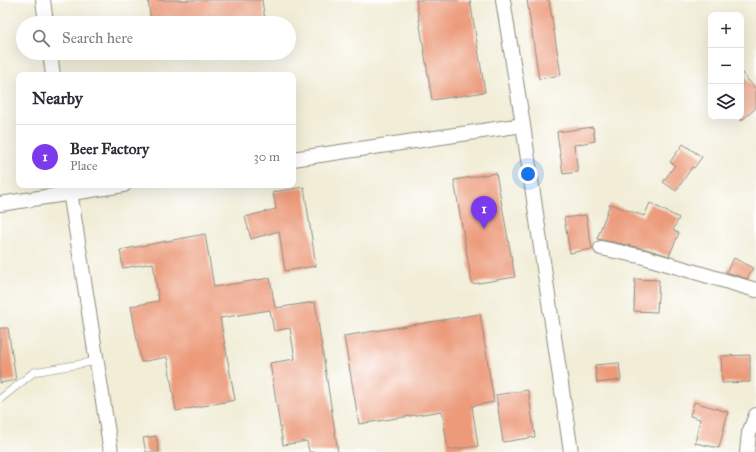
<!DOCTYPE html>
<html lang="en">
<head>
<meta charset="utf-8">
<style>
  body { margin:0; font-family:"IM FELL Great Primer",serif; background:#f7f7f7; color:#2b2b33 }
  .controls { position:absolute; right:12px; top:12px; display:grid; overflow:hidden; border-radius:8px; box-shadow:0 4px 16px #0002 }
  .controls button { width:36px; height:36px; display:grid; place-items:center; padding:0; border:0; border-bottom:1px solid #e1e1e2; background:#fff; color:#2b2b33; font:20px sans-serif }
  .you { position:absolute; left:528px; top:174px; width:14px; height:14px; margin:-10px; border:3px solid #fff; border-radius:50%; background:#1a73e8; box-shadow:0 0 0 6px #1a73e833 }
  .badge { display:grid; place-items:center; width:26px; height:26px; border-radius:50%; background:#7c3aed; color:#fff; font-size:13px; font-weight:700 }
  .pin { position:absolute; translate:-50% -33px; filter:drop-shadow(0 1px 2px #0008) }
  .pin::after { content:''; position:absolute; top:21px; width:14px; height:12px; background:inherit; clip-path:polygon(0 0,100% 0,50% 100%) }
  .list { margin:0; padding:0; list-style:none }
  h2 { display:flex; justify-content:space-between; align-items:center; height:52px; margin:0; padding:0 16px; font-size:17px }
  h2 small { font-size:13px; font-weight:400; color:#7c7c81 }
  .list li { display:grid; grid-template-columns:26px 1fr auto; gap:12px; align-items:center; box-sizing:border-box; height:64px; padding:0 16px; border-top:1px solid #e1e1e2 }
  .list b { display:block; font-size:15px; white-space:nowrap }
  .list p { margin:0; font-size:13px; white-space:nowrap; color:#7c7c81 }
  .list em { font-size:13px; font-style:normal; color:#7c7c81 }
  .icon { flex:none; width:22px; height:22px; fill:none; stroke:currentColor; stroke-width:2; stroke-linecap:round; stroke-linejoin:round }
  .map { position:relative; flex:none; width:756px; height:452px; overflow:hidden }
  .search { position:absolute; background:#fff; box-shadow:0 4px 16px #0002; left:16px; top:16px; width:280px; height:44px; display:flex; align-items:center; gap:10px; box-sizing:border-box; padding:0 14px; border-radius:22px; color:#7c7c81; font-size:15px }
  .panel { position:absolute; background:#fff; box-shadow:0 4px 16px #0002; left:16px; top:72px; width:280px; height:116px; border-radius:8px }
  .map>svg:first-child { display:block }
  .building { fill:#ec9a79 }
  .lines { fill:none; stroke-linecap:round; stroke-linejoin:round }
  .lane-casing { stroke:#8e8c81; stroke-width:8 }
  .street-casing { stroke:#8e8c81; stroke-width:16 }
  .lane { stroke:#fff; stroke-width:7 }
  .street { stroke:#fff; stroke-width:14 }
</style>
</head>
<body>
<div class="map">
<svg width="756" height="452" viewBox="0 0 756 452">
  <rect width="100%" height="100%" fill="#fff"/>
  <filter id="ink" filterUnits="userSpaceOnUse"><feTurbulence type="fractalNoise" baseFrequency=".025" numOctaves="2"/><feDisplacementMap in="SourceGraphic" scale="8" xChannelSelector="R" yChannelSelector="G"/><feConvolveMatrix kernelMatrix="1 2 1 2 8 2 1 2 1" color-interpolation-filters="sRGB"/></filter>
  <filter id="wash" filterUnits="userSpaceOnUse"><feTurbulence type="fractalNoise" baseFrequency=".012" numOctaves="4" result="noise"/><feDisplacementMap in="SourceGraphic" scale="16" xChannelSelector="R" yChannelSelector="G"/><feGaussianBlur stdDeviation="0.9" result="paint"/><feColorMatrix in="noise" values="0 0 0 0 0 0 0 0 0 0 0 0 0 0 0 0 0 1.4 0 .05"/><feComposite in="paint" operator="in"/></filter>
  <g filter="url(#wash)">
    <rect width="100%" height="100%" fill="#f1edd7"/>
    <g id="blocks">
      <path class="building" d="M148,0H262L265,20L247,23H168L167,18L151,21Z
        M416,0H470L485,92L432,100Z
        M527,0H549L561,75L539,79Z
        M741,72L756,89V108L741,121Z
        M593,127L595,141L574,145L578,172L563,174L557,132Z
        M683,144L702,157L694,168L692,167L676,191L663,182L675,165L670,162Z
        M496,173L515,277L472,284L454,180Z
        M304,187L316,266L285,271L279,231L251,239L245,217L276,209L273,192Z
        M650,203L679,218L673,230L679,233L669,256L646,249L597,239L610,204L644,216Z
        M586,215L592,249L570,253L564,218Z
        M205,234L214,287L270,278L275,308L315,302L338,452H309L307,441L283,445L270,363L295,359L290,328L274,331L270,310L220,318L235,400L176,411L167,357L141,362L131,306L159,301L153,263L123,268L120,250Z
        M734,258L753,268L747,279L726,272Z
        M635,279L659,280L657,312L634,311Z
        M480,314L494,402L472,406L478,446L448,450L442,411L359,424L344,336Z
        M0,328H8L16,380L0,383Z
        M750,355V382L722,383L721,356Z
        M619,363L621,380L597,383L595,365Z
        M528,390L535,437L503,442L496,395Z
        M694,402L728,412L719,448L695,443L700,419L690,416Z
        M156,436L159,452H146L143,438Z"/>
    </g>
  </g>
  <g filter="url(#ink)">
    <use href="#blocks" fill-opacity="0" stroke="#8e8c81" stroke-width="1"/>
    <g class="lines">
      <defs>
        <path id="lane" d="M0,399L34,372L97,361"/>
        <path id="street" d="M43,0L46,23
          M503,0L523,125L571,452
          M50,53L53,75
          M293,159L523,125
          M69,185L111,452
          M0,204L124,185
          M601,248L644,257L756,290
          M747,452L749,433L756,415"/>
      </defs>
      <use href="#lane" class="lane-casing"/>
      <use href="#street" class="street-casing"/>
      <use href="#lane" class="lane"/>
      <use href="#street" class="street"/>
    </g>
  </g>
</svg>
<div class="controls">
<button>+</button>
<button>−</button>
<button><svg class="icon" aria-label="layers" viewBox="0 0 24 24"><path d="M12 4l9 5-9 5-9-5zM3 14l9 5 9-5"/></svg></button>
</div>
<div class="you"></div>
<div class="pin badge" style="left:484px;top:229px">1</div>
<div class="search"><svg class="icon" aria-label="search" viewBox="0 0 24 24"><circle cx="10" cy="10" r="6"/><path d="M15 15l6 6"/></svg>Search here</div>
<section class="panel">
<h2>Nearby<small></small></h2>
<ul class="list">
<li><span class="badge">1</span><div><b>Beer Factory</b><p>Place</p></div><em>30 m</em></li>
</ul>
</section>
</div>
</body>
</html>
